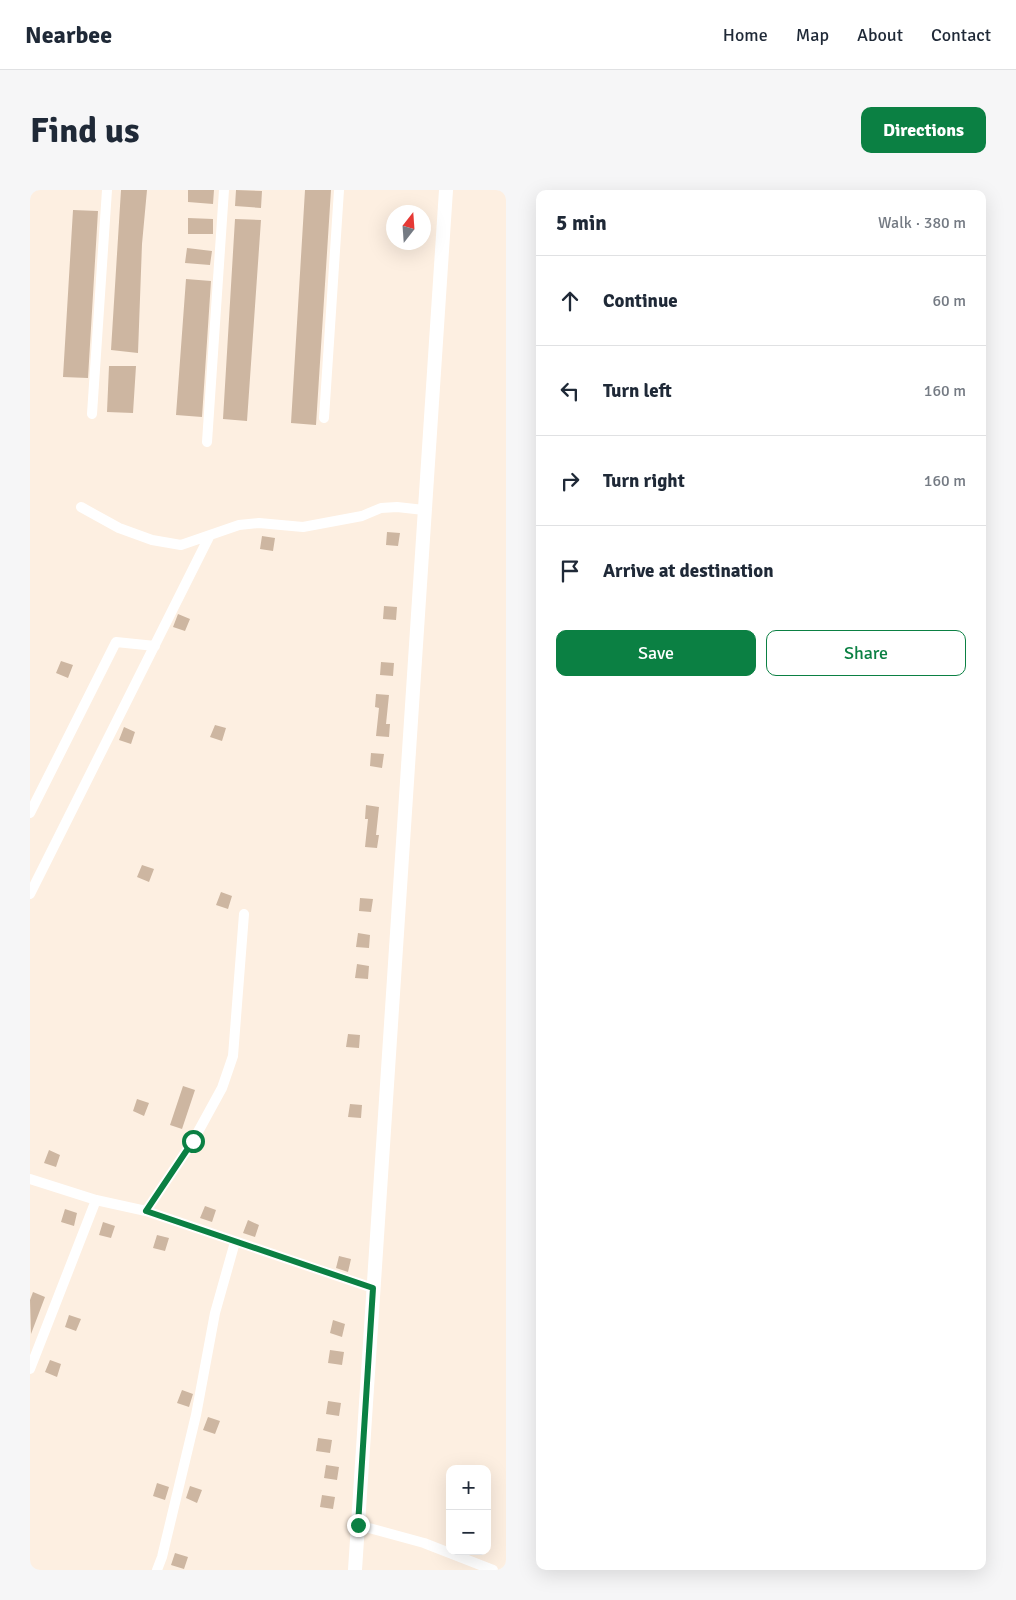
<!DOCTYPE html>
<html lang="en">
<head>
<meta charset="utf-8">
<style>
  body { margin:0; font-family:Signika,sans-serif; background:#f6f6f7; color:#1f2937 }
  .controls { position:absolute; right:15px; bottom:15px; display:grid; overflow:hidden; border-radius:10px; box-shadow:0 5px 20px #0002 }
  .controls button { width:45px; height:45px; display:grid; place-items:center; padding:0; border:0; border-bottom:1px solid #e0e1e3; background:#fff; color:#1f2937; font:25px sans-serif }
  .compass { position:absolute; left:356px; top:15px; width:45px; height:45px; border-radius:50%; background:#fff; box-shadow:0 5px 20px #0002; rotate:17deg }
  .stop { position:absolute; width:15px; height:15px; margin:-11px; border:4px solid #0b8043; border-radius:50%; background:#fff }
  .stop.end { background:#0b8043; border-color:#fff; box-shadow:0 1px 5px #0008 }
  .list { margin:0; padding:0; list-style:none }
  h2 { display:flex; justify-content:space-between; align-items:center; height:65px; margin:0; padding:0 20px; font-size:21px }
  h2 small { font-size:16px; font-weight:400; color:#747a83 }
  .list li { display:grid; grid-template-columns:32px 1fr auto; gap:15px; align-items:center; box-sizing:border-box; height:90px; padding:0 20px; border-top:1px solid #e0e1e3 }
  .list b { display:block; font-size:19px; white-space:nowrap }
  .list em { font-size:16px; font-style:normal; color:#747a83 }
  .actions { display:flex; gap:10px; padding:15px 20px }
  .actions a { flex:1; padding:11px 0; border:1px solid #0b8043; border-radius:10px; text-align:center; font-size:18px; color:#0b8043 }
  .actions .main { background:#0b8043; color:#fff }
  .icon { flex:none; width:28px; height:28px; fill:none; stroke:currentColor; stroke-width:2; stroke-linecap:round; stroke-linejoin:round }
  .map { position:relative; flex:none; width:476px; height:1380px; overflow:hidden; border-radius:10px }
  header { display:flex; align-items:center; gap:30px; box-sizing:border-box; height:70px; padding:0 25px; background:#fff; border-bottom:1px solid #e0e1e3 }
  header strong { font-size:24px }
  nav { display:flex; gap:28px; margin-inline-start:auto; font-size:18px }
  .intro { display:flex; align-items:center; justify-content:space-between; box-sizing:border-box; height:120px; padding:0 30px }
  h1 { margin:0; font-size:35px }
  .button { padding:12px 22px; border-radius:10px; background:#0b8043; color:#fff; font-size:18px; font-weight:700 }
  main { display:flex; gap:30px; padding:0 30px }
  aside { flex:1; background:#fff; border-radius:10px; box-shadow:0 5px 20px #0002 }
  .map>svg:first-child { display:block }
  .building { fill:#cdb6a1 }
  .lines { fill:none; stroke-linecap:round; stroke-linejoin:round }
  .street { stroke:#fff; stroke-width:10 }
  .secondary { stroke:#fff; stroke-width:14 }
  .route { stroke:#0b8043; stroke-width:6 }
</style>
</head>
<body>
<header>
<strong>Nearbee</strong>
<nav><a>Home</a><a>Map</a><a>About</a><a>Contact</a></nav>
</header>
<div class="intro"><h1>Find us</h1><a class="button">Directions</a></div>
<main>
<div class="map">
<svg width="476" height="1380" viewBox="0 0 476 1380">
  <rect width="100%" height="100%" fill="#fdefe1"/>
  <path class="building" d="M91,0H117L112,54L108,163L81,160Z
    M158,0H184L183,14L158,12Z
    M206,0L232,1L231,18L205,16Z
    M275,0H301L286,235L261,233Z
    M43,20L68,21L58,188L33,187Z
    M158,28L183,29V44H158Z
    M205,29L231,30L217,231L193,229Z
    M157,58L182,61L180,75L155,73Z
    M156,89L181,91L172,227L146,225Z
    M79,176H106L103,223L77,222Z
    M357,342L370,343L368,356L356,355Z
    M232,346L245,348L243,361L230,359Z
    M354,416L367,417L366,430L353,429Z
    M148,424L160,429L155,441L143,437Z
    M31,471L43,475L38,488L26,483Z
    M351,472L364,473L363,486L350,485Z
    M346,504L359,505L356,534H360L359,547L346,546L349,518L345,517Z
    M185,535L196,538L192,551L180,547Z
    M94,537L105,542L101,554L89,550Z
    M341,563L354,564L352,578L340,576Z
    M336,615L349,617L346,645H349L347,658L335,657L338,629H335Z
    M112,675L124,679L119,692L107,687Z
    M191,702L202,706L198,719L186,715Z
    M330,708L343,709L341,722L329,721Z
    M328,743L340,745L339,758L326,757Z
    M327,774L339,776L338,789L325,788Z
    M318,844L330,845L329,858L316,857Z
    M153,896L165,900L152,939L140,935Z
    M107,909L119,913L114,926L103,921Z
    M320,914L332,915L331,928L318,927Z
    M19,960L30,965L26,977L14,973Z
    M175,1016L186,1020L182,1032L170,1028Z
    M35,1019L47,1023L44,1036L31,1032Z
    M218,1030L229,1035L225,1047L213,1043Z
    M73,1032L85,1036L81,1048L69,1045Z
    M127,1045L139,1048L135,1061L123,1058Z
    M309,1066L321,1069L318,1082L306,1078Z
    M3,1102L15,1107L1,1144L0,1110Z
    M39,1125L51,1129L46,1141L35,1137Z
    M303,1130L315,1134L312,1147L300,1143Z
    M300,1160L314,1162L312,1175L298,1173Z
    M20,1170L31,1174L27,1187L15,1182Z
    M152,1200L163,1204L159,1217L147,1213Z
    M298,1211L311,1213L309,1226L296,1224Z
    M178,1227L190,1231L185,1244L173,1240Z
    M288,1248L302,1250L300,1263L286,1261Z
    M296,1275L309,1277L307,1290L294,1288Z
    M127,1293L139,1297L135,1310L123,1306Z
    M160,1296L172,1300L167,1313L156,1308Z
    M292,1305L305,1307L303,1319L290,1317Z
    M145,1363L158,1367L154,1379L141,1375Z"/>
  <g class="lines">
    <path class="street" d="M62,224L77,0
      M294,228L309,0
      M177,252L194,0
      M51,317L89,338L122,350L151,355L209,335L229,333L273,337L332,326L351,318L367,317L394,320
      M0,623L86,452L125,456
      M0,704L180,345
      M0,989L66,1010L116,1021L343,1098
      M116,1021L163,951L192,898L203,866L214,724
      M0,1179L66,1010
      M328,1335L394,1353L463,1380
      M127,1380L132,1367L166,1225L185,1123L205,1052"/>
    <path class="secondary" d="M325,1380L416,0"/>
  </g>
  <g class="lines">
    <path class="route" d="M163,951L116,1021L343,1098L328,1335"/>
  </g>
</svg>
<div class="controls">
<button>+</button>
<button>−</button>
</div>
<svg class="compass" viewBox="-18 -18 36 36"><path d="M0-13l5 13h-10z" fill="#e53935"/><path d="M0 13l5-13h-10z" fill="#747a83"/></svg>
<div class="stop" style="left:163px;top:951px"></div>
<div class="stop end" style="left:328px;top:1335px"></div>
</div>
<aside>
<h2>5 min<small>Walk · 380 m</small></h2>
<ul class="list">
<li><svg class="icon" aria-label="ahead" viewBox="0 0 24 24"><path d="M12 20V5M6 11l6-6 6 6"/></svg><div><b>Continue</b></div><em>60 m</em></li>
<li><svg class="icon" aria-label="left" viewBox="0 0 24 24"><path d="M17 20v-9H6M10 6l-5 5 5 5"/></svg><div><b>Turn left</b></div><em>160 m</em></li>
<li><svg class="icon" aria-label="right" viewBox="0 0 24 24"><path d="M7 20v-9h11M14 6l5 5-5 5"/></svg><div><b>Turn right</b></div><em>160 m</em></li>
<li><svg class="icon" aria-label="arrive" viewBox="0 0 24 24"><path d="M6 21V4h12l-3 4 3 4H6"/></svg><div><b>Arrive at destination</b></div></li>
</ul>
<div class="actions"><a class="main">Save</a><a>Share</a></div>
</aside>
</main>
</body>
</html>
